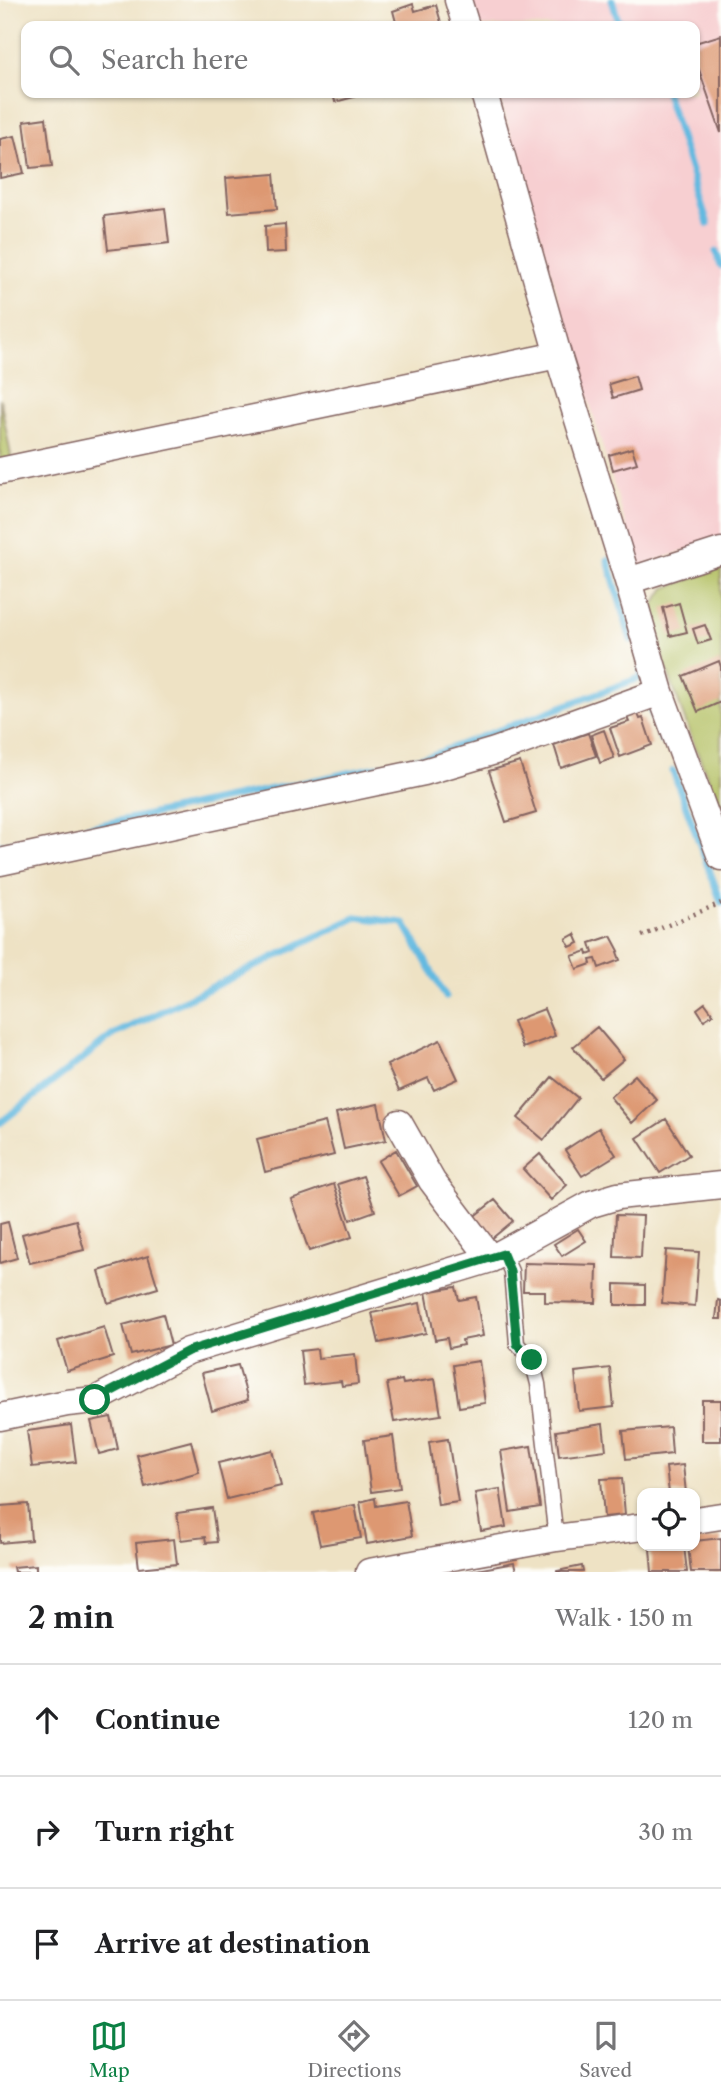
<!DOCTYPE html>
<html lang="en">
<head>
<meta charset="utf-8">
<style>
  body { margin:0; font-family:"Libre Caslon Text",serif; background:#f6f6f6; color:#202124 }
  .controls { position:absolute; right:21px; bottom:21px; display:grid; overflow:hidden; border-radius:14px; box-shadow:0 2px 5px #0004 }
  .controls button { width:63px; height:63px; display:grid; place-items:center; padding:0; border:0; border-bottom:2px solid #e0e0e0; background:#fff; color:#202124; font:35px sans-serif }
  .stop { position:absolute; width:21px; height:21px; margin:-16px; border:5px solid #0b8043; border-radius:50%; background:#fff }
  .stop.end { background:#0b8043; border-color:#fff; box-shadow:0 2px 7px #0008 }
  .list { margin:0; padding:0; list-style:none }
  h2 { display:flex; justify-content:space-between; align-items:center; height:91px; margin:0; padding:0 28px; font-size:30px }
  h2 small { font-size:23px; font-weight:400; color:#757577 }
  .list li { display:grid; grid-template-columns:46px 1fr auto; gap:21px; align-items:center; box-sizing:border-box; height:112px; padding:0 28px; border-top:2px solid #e0e0e0 }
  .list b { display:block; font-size:26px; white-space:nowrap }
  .list em { font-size:23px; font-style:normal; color:#757577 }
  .icon { flex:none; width:38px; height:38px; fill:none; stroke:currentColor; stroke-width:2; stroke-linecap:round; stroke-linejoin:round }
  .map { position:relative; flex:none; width:721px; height:1572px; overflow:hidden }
  .search { position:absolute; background:#fff; box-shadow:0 2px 5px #0004; left:21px; right:21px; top:21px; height:77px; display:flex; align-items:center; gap:18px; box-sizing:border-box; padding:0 24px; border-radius:14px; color:#757577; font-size:26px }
  .sheet { height:427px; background:#fff }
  nav { display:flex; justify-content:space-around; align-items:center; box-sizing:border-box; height:98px; border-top:2px solid #e0e0e0; background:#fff; font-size:19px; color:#757577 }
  nav a { display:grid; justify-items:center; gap:4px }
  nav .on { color:#0b8043 }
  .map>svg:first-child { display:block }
  .built { fill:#f7cfd1 }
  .green { fill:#b2bf62; stroke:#7e6f46; stroke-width:2 }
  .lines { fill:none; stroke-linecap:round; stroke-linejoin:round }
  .stream { stroke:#63b9e0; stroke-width:7 }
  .building { fill:#dd9872 }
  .service-casing { stroke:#836361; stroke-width:17 }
  .minor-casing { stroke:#836361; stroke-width:29 }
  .path { stroke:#836361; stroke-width:4.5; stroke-dasharray:2 5; stroke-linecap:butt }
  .service { stroke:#fff; stroke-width:14 }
  .minor { stroke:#fff; stroke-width:26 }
  .route { stroke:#0b8043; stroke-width:9 }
</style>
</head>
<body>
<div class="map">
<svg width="721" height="1572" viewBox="0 0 721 1572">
  <rect width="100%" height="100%" fill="#fdfcf7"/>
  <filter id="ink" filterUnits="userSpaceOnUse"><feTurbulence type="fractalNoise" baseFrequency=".0143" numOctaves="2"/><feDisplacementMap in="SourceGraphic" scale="14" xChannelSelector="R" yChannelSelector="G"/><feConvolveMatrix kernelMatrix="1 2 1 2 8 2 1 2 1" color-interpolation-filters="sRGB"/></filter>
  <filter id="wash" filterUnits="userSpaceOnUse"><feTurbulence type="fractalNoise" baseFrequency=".00686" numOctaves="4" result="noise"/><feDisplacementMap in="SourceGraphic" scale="28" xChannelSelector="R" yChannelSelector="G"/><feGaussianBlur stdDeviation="1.57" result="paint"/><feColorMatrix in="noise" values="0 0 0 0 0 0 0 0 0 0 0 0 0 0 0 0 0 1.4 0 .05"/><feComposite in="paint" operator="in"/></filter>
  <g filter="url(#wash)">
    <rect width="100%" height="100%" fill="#eee2c4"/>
    <path class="built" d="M470,0H721V539L638,566L498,93H695V26H478Z"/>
    <path class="green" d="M0,398L12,461L0,463Z
      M721,568V809L693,742L647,615L665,588Z"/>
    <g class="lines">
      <path class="stream" d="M612,0L618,20L625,26
        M666,93L708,224
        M716,252L721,266
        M608,560L631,640
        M651,710L662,741
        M673,771L721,902
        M0,846L430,756L642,677L641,671
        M0,1123L113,1035L357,917L404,923L446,997"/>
    </g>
    <g id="blocks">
      <path class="building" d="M413,4L415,11L436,5L442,26H397L393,11Z
        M368,20L370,26H345L344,25Z
        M721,35V133L695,58V43Z
        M333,93H353L354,97L335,102Z
        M46,118L52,166L30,168L24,121Z
        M15,136L24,173L0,178V139Z
        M274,174L277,209L229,213L226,178Z
        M165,208L169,243L108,250L104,216Z
        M285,224L286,252L266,253L265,226Z
        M635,376L639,390L613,398L609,384Z
        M632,448L637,463L613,470L609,455Z
        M679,603L687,632L670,636L663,608Z
        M705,625L711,640L698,644L693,629Z
        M719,661L721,667V702L698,712L683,676Z
        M636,709L640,719L643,718L652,745L620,757L610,728L629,722L625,713Z
        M604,730L614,758L600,763L591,735Z
        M588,733L596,756L561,768L554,745Z
        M520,762L536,813L506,822L489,771Z
        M575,934L579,943L570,947L566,939Z
        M611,936L619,951L617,952L620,960L599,968L596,959L590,960L591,964L577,969L572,956L587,951L588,955L593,953L590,943Z
        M705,1003L713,1014L704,1020L697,1009Z
        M544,1009L555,1036L523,1048L513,1021Z
        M597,1027L624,1059L601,1078L573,1047Z
        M440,1040L458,1079L434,1090L428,1078L399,1091L387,1065Z
        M635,1075L657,1100L632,1123L610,1097Z
        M552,1077L578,1098L544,1140L518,1118Z
        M378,1104L386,1140L344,1149L336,1113Z
        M666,1119L689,1155L660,1173L637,1138Z
        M325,1122L334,1155L265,1172L257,1139Z
        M599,1128L616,1155L582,1176L565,1150Z
        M396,1150L417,1186L399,1196L378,1161Z
        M540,1154L567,1185L551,1200L523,1169Z
        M363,1176L375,1211L350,1220L338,1184Z
        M334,1184L352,1237L309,1251L291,1199Z
        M495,1200L513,1221L490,1240L472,1218Z
        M616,1215L643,1216L641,1258L614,1257Z
        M76,1220L84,1250L30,1263L22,1234Z
        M8,1222L17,1258L0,1263V1224Z
        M578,1229L586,1241L562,1256L554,1244Z
        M666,1250L699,1252L695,1306L662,1303Z
        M148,1256L158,1288L108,1303L99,1271Z
        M524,1263L597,1265L596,1303L545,1302V1291H523Z
        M615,1284L645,1285V1305H615Z
        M456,1287L459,1300L476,1297L483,1336L462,1340L463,1345L449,1348L447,1338L435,1340L426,1292Z
        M718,1300L721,1301V1319H716Z
        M420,1303L426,1333L379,1343L372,1313Z
        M163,1314L171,1345L131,1355L123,1325Z
        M104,1327L113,1357L67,1371L58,1341Z
        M317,1349L318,1358L355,1354L358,1384L342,1386L341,1381L304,1385L300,1351Z
        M479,1361L485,1403L459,1407L453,1365Z
        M238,1365L248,1400L212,1411L202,1373Z
        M610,1368L614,1407L579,1411L575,1372Z
        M435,1379L441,1415L394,1422L387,1383L402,1380L403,1384Z
        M702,1400H721V1441H702Z
        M111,1417L118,1449L99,1454L91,1421Z
        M603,1424L606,1450L559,1456L556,1431Z
        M71,1425L76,1462L32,1467L27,1431Z
        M670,1427L672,1454L626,1459L623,1431Z
        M393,1436L400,1488L371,1492L364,1440Z
        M448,1439L458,1502L438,1505L429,1442Z
        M191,1441L199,1472L145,1487L137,1455Z
        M531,1446L540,1507L510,1512L501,1451Z
        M272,1450L281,1486L227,1499L218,1463Z
        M683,1465L686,1493H669L666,1467Z
        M622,1478L625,1515L604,1517L601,1479Z
        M500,1489L506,1527L481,1531L475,1493Z
        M375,1498L376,1506L406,1501L412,1536L367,1544L360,1502Z
        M28,1504L31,1540L0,1543V1506Z
        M355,1505L361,1538L320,1545L313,1513Z
        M212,1508L217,1542L206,1543L205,1537L181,1540L177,1513Z
        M721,1538V1572H691L688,1546H695V1541Z
        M174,1539L177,1564L139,1568L136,1543Z
        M684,1546L687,1572H652L650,1549Z
        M514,1563L516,1572H471V1571Z
        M36,1565V1572H14L13,1567Z
        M582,1566L583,1572H557V1571Z"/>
    </g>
  </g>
  <g filter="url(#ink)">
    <use href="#blocks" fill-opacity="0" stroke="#836361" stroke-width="2"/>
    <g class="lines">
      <defs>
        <path id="service" d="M503,1254L511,1271L517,1344L532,1360L538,1384L556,1538"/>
        <path id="minor" d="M458,0L466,26
          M484,93L558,355L628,581L660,692L721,857
          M0,471L558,355
          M628,581L721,551
          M0,862L424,772L495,751L660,692
          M399,1123L432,1181L491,1259
          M0,1417L67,1403L95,1400L188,1351L491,1259L591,1204L618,1196L721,1185
          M695,1520L721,1516
          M369,1572L556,1538L642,1527"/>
      </defs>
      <use href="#service" class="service-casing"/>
      <use href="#minor" class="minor-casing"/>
      <path class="path" d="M642,936L721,903"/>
      <use href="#service" class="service"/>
      <use href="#minor" class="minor"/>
    </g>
  </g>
  <g class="lines" filter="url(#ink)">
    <path class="route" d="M95,1400L188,1351L503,1254L510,1271L517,1344L532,1360"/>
  </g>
</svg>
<div class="controls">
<button><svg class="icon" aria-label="locate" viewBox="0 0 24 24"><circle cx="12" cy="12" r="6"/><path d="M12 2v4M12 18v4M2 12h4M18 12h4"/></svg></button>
</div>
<div class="stop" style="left:95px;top:1400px"></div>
<div class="stop end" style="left:532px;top:1360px"></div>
<div class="search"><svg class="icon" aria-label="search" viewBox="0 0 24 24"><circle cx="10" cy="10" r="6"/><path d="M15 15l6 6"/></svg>Search here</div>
</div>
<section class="sheet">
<h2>2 min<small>Walk · 150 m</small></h2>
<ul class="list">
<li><svg class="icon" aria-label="ahead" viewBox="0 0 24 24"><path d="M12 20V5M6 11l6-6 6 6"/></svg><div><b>Continue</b></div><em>120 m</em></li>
<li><svg class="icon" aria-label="right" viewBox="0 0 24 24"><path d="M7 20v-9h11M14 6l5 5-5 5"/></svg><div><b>Turn right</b></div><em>30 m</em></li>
<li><svg class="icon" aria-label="arrive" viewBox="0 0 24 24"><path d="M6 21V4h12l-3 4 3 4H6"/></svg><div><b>Arrive at destination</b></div></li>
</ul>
</section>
<nav>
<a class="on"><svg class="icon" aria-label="map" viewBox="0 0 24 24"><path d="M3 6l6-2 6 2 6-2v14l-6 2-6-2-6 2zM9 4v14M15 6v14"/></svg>Map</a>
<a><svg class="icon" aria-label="directions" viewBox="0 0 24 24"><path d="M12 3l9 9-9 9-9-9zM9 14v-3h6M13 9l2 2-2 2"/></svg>Directions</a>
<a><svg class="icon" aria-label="saved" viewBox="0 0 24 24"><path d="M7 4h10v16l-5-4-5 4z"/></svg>Saved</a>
</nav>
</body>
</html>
